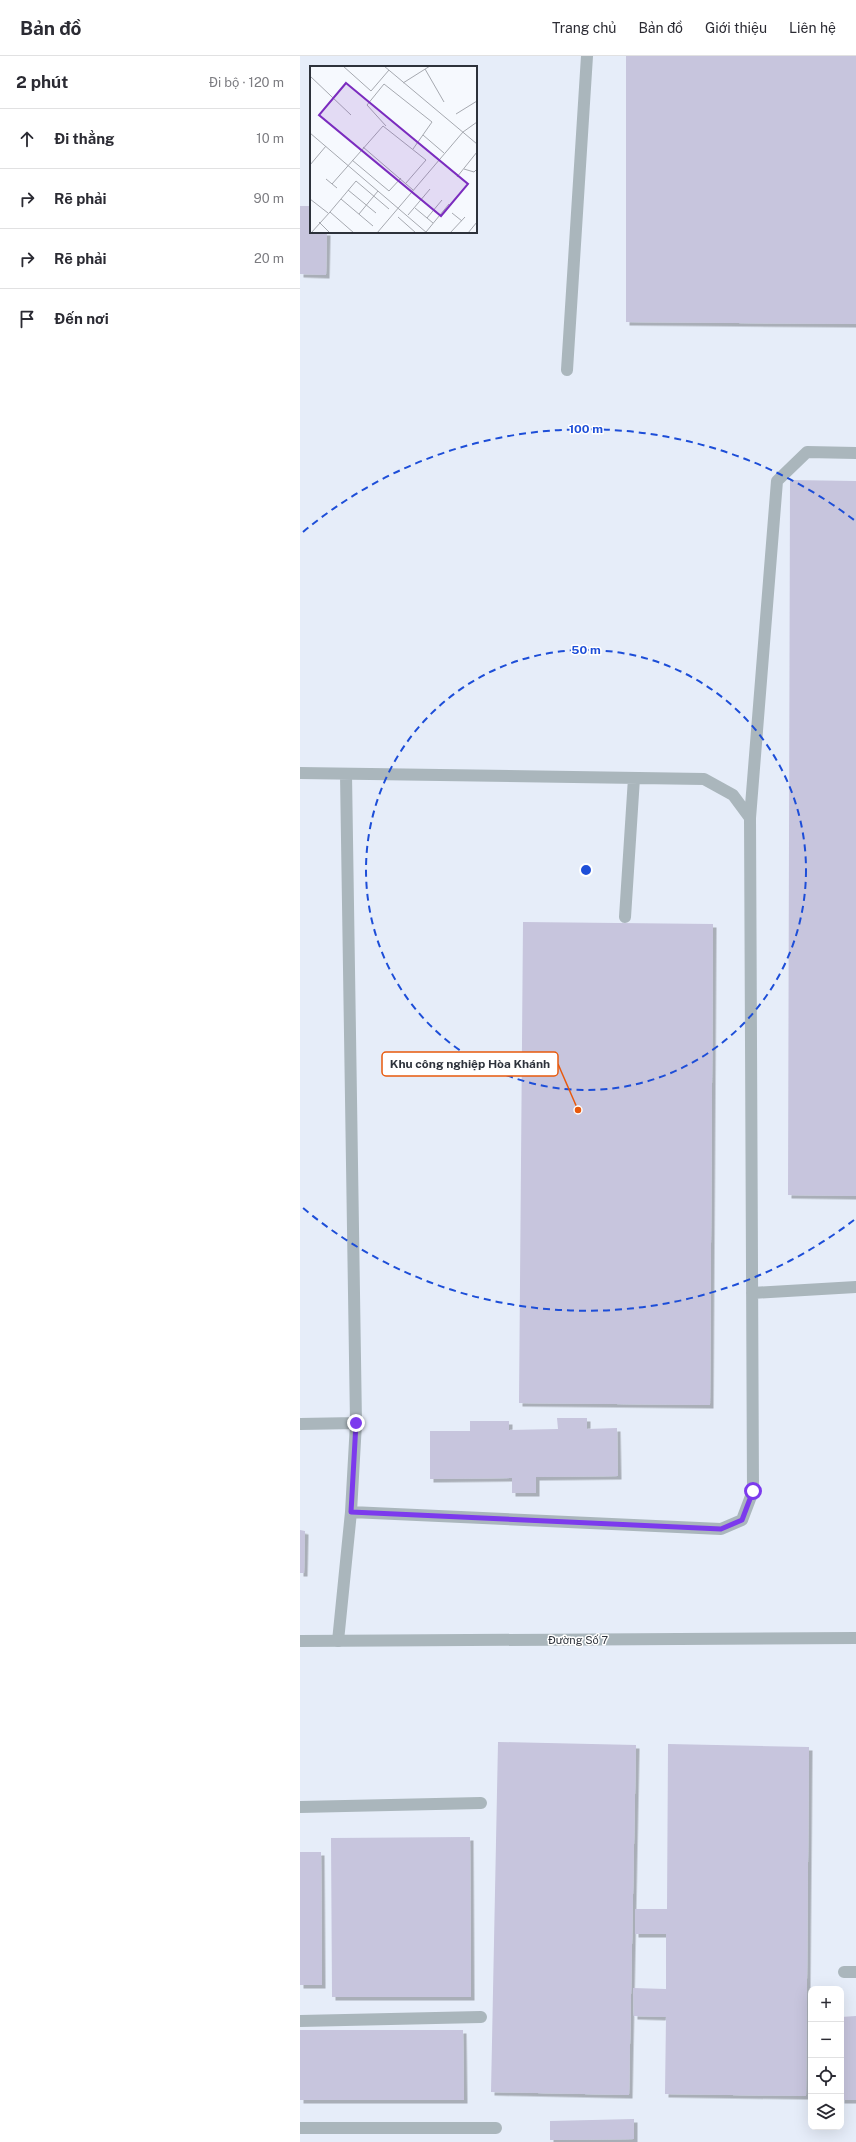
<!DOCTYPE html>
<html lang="vi">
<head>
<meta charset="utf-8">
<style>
  body { margin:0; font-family:"Public Sans",sans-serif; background:#f2f2f3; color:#2b2b33 }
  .controls { position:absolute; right:12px; bottom:12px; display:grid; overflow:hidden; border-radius:8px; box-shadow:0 4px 16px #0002 }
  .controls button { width:36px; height:36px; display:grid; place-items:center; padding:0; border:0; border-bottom:1px solid #e1e1e2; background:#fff; color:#2b2b33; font:20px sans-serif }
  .stop { position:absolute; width:12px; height:12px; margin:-9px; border:3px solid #7c3aed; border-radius:50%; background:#fff }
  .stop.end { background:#7c3aed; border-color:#fff; box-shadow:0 1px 4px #0008 }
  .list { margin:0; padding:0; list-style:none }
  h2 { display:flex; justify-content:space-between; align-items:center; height:52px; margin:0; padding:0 16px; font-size:17px }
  h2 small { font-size:13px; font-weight:400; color:#7c7c81 }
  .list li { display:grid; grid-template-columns:26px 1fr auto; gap:12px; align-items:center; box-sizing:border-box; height:60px; padding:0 16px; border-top:1px solid #e1e1e2 }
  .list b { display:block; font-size:15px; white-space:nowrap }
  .list em { font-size:13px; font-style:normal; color:#7c7c81 }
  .icon { flex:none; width:22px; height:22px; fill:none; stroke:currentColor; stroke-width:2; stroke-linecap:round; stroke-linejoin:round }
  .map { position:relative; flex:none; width:556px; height:2086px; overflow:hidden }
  header { display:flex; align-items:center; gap:24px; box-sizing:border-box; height:56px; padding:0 20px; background:#fff; border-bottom:1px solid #e1e1e2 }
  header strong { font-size:19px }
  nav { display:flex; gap:22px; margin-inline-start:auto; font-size:14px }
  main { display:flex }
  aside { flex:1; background:#fff }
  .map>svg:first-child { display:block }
  .built { fill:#e6edf9; fill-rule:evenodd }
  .building { fill:#c7c5dd; filter:url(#shadow) }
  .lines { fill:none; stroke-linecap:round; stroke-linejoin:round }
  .service { stroke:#aab6bc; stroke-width:12 }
  .minor { stroke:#aab6bc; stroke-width:12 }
  .route { stroke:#7c3aed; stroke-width:5 }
  .ring { fill:none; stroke:#1d4ed8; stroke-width:2; stroke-dasharray:7 5 }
  .labels { text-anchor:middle; stroke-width:3; stroke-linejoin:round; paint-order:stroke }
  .street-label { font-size:11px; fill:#2d323b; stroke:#fff }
  .inset-road { fill:none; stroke:#a6a9b0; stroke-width:1 }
  .view { fill:#7b2cbf; fill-opacity:0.15; stroke:#7b2cbf; stroke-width:2 }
  .inset-edge { fill:none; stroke:#2d323b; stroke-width:2 }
  .centre { fill:#1d4ed8; stroke:#fff; stroke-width:2 }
  .ring-label { font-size:12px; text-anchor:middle; font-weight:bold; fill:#1d4ed8; stroke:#fff; stroke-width:3; stroke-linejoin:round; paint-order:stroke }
  .leader { fill:none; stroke:#e8590c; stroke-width:1.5 }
  .callout-dot { fill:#e8590c; stroke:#fff; stroke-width:1.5 }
  .callout { fill:#fff; stroke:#e8590c; stroke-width:1.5 }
  .callout-label { font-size:12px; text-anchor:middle; font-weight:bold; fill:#2d323b }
</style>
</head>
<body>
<header>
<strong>Bản đồ</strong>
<nav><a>Trang chủ</a><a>Bản đồ</a><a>Giới thiệu</a><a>Liên hệ</a></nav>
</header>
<main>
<aside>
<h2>2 phút<small>Đi bộ · 120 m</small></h2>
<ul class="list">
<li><svg class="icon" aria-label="ahead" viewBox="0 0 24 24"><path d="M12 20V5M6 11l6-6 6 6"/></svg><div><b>Đi thẳng</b></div><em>10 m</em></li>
<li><svg class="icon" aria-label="right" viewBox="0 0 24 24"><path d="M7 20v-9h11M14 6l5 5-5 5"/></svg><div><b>Rẽ phải</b></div><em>90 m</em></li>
<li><svg class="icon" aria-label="right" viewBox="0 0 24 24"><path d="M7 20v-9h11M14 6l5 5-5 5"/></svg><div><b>Rẽ phải</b></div><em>20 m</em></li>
<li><svg class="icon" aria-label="arrive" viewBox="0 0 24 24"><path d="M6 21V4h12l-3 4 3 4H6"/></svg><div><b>Đến nơi</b></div></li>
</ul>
</aside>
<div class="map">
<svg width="556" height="2086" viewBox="0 0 556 2086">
  <defs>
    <filter id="shadow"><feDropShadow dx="3.5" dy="3.5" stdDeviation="0" flood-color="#0004"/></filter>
  </defs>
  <rect width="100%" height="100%" fill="#f6f9fe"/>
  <path class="built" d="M0,0H556V2086H0ZM11,11H176V176H11ZM511,1933H541V2071H511Z"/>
  <path class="building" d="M326,0H556V268L326,266Z
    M0,150H11V176H27L26,219L0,218Z
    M490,424L556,425V1140L488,1139Z
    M223,866L413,868L410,1349L219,1347Z
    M257,1362H287V1373L317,1372L318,1420L236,1421V1437H212V1422L130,1423V1375H170V1365H209V1374L258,1373Z
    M0,1474L5,1475L4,1517H0Z
    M198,1686L336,1689L329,2039L191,2036Z
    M368,1688L509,1691L506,2040L365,2038L366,1961L334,1960L333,1932L366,1933V1878H335V1853H367Z
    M170,1781L171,1941H32L31,1782Z
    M0,1796H21L22,1929H0Z
    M556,1960V2044H541V1961Z
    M0,1974H163L164,2044H0Z
    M334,2063V2083L250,2084V2065Z"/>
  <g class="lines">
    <path class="service" d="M267,314L287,0
      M0,717L404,723L433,739L450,762L453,1435L442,1464L421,1473L51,1456
      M450,762L477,425L507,396L556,397
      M325,861L334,722
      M452,1237L556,1231
      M0,1368L56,1367
      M38,1585L51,1456L56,1367L46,718
      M0,1751L181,1747
      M544,1916H556
      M0,1965L181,1961
      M0,2072H196"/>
    <path class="minor" d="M0,1585L556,1582"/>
  </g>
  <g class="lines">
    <path class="route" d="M56,1367L51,1456L421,1473L442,1464L453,1435"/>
  </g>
  <g class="ring">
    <circle cx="286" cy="814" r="220"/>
    <path d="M554 1164A441 441 0 0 1 3 1152M3 476A441 441 0 0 1 554 464"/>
  </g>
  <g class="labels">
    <g class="street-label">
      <text x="278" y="1588">Đường Số 7</text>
    </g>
  </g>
  <g transform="translate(10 10)">
    <rect width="167" height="167" fill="#f6f9fe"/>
    <path class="inset-road" d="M33,0L61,25L79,4M74,0L167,78M115,3L134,36M0,10L41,49M93,17L120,0M146,48L167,35M76,60L57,39L74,18L122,56L103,83M0,67L117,167M113,69L134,87M53,81L103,124M42,94L79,125L91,112M0,99L16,80M154,103L164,106L167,103M147,111L167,86M16,113L27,122M22,118L73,60L116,94L96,117M38,124L66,147M0,133L18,147M31,133L63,160M105,142L123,157M20,146L46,115L79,143M142,147L152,155M49,148L68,125M98,149L120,123M88,151L106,167M117,152L132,134M9,156L20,167M116,166L139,138M1,167L20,146L44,167M67,167L153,66L167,56M140,167L155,151M158,167L167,156"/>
    <path class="view" d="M36,17L158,118L131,150L9,49Z"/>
    <rect width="167" height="167" class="inset-edge"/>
  </g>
  <circle cx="286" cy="814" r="6" class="centre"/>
  <g class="ring-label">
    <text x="286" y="377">100 m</text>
    <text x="286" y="598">50 m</text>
  </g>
  <path class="leader" d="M278 1054L258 1008"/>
  <circle class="callout-dot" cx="278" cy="1054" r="4"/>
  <rect class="callout" x="82" y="996" width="176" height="24" rx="4"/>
  <g class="callout-label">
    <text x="170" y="1012">Khu công nghiệp Hòa Khánh</text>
  </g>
</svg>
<div class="controls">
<button>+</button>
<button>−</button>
<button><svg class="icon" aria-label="locate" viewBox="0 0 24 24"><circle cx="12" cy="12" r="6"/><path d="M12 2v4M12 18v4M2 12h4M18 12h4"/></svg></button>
<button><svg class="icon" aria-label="layers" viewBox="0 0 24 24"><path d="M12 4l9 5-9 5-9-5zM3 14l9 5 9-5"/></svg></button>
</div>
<div class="stop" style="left:453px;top:1435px"></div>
<div class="stop end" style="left:56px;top:1367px"></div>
</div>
</main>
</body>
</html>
